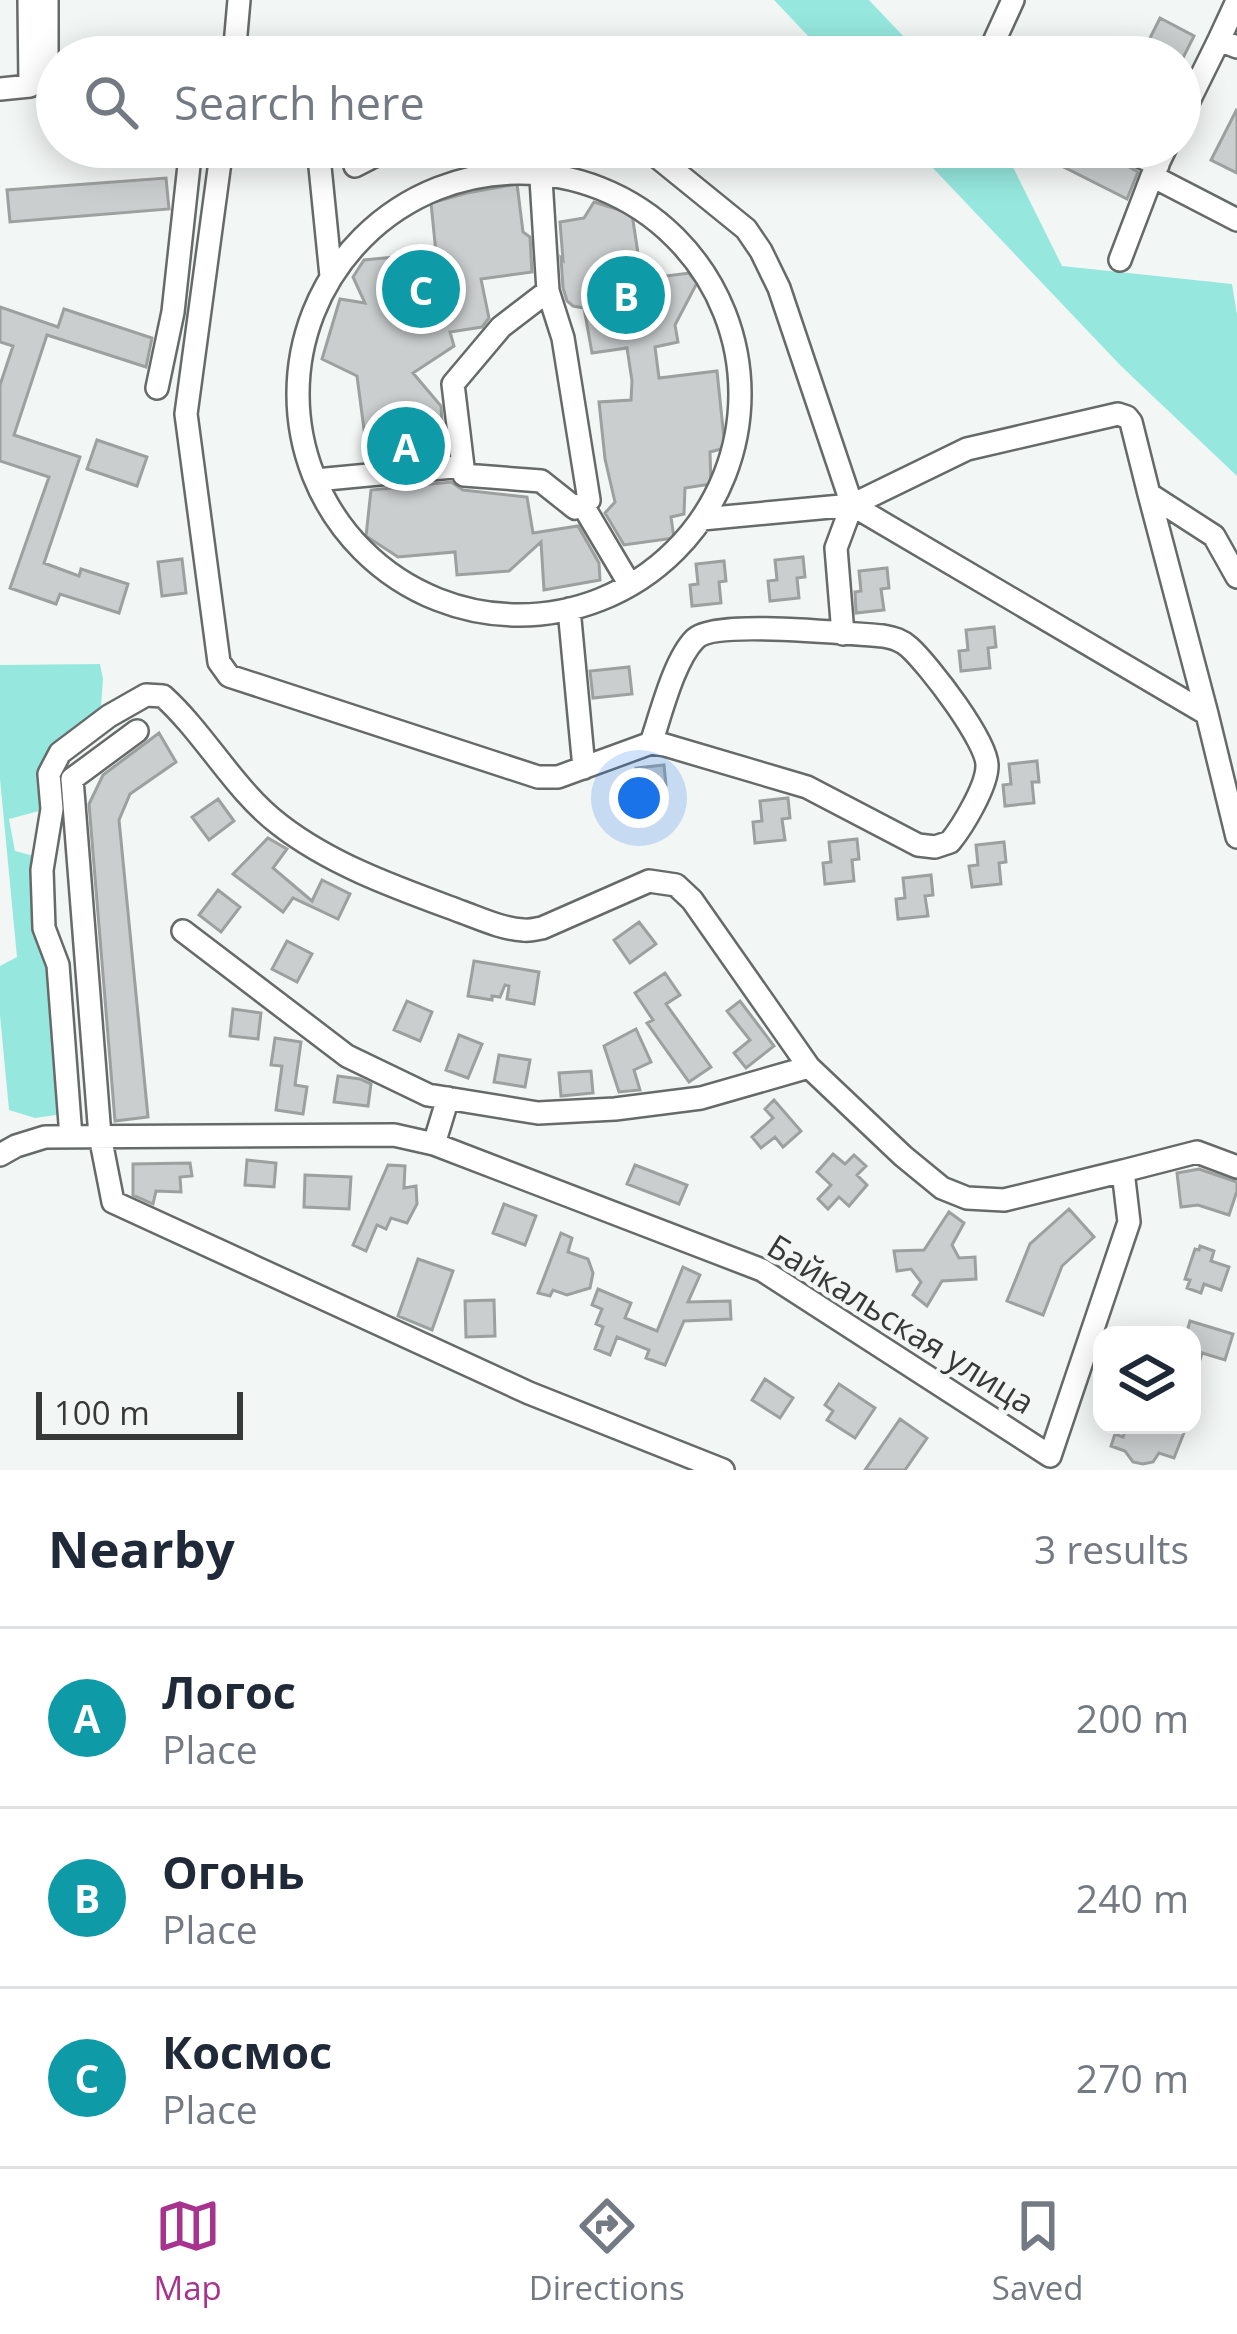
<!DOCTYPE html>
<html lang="en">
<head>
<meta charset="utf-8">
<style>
  body { margin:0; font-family:"Open Sans",sans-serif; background:#f6f6f7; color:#1f2937 }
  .controls { position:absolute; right:36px; bottom:36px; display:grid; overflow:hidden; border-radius:24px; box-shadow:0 6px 30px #0003 }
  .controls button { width:108px; height:108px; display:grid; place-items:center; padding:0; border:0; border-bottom:3px solid #e0e1e3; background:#fff; color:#1f2937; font:60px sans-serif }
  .scale { position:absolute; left:36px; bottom:30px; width:207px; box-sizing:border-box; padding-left:12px; border:6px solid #373838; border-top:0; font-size:33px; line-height:42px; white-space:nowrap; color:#373838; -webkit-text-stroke:9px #f2f6f5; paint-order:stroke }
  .you { position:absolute; left:639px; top:798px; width:42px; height:42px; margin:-30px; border:9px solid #fff; border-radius:50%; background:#1a73e8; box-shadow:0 0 0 18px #1a73e833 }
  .badge { display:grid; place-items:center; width:78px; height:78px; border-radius:50%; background:#a6338d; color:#fff; font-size:39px; font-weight:700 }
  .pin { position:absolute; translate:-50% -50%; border:6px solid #fff; box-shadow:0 3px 12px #0006 }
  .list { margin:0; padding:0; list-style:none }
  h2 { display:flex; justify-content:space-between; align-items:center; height:156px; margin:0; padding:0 48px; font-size:51px }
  h2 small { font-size:39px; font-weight:400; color:#747a83 }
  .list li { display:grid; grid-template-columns:78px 1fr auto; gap:36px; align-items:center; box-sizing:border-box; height:180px; padding:0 48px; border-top:3px solid #e0e1e3 }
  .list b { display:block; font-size:45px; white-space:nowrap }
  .list p { margin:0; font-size:39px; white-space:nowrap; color:#747a83 }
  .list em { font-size:39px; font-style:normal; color:#747a83 }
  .icon { flex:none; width:66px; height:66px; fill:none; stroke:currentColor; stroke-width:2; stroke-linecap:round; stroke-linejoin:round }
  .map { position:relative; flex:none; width:1237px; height:1470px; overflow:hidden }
  .search { position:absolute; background:#fff; box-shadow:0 6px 30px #0003; left:36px; right:36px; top:36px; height:132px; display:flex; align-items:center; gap:30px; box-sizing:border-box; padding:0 42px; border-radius:66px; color:#747a83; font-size:45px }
  .sheet { height:696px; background:#fff }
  nav { display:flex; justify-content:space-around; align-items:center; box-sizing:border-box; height:168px; border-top:3px solid #e0e1e3; background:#fff; font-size:33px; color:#747a83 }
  nav a { display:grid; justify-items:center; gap:6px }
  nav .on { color:#a6338d }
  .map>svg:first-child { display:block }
  .green { fill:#96e8df }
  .building { fill:#cacece; stroke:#9ca09f; stroke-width:3 }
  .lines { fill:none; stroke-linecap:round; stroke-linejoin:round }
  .minor-casing { stroke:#666a69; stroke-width:26 }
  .minor { stroke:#fff; stroke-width:21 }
  .labels { text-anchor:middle; stroke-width:9; stroke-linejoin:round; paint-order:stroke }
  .street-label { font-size:33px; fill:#373838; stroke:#f2f6f5 }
</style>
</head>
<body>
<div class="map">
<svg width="1237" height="1470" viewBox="0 0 1237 1470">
  <rect width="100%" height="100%" fill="#f2f6f5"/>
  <path class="green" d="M774,0H869L923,57H828Z
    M913,147H1003L1062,266L1232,284L1237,315V476L1121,366Z
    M100,664L103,679L101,706L48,758L39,811L9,819L15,851L34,856L50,971L62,1114L35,1118L9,1110L0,1015V966L17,957L0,779V665Z"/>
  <path class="building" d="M1160,18L1194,36L1182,60L1148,42Z
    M1237,109V173L1211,160Z
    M1054,147H1094L1138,172L1127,199L1048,159Z
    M166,178L169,209L10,222L7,190Z
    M517,184L523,232L530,237L532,272L481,279L489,318L482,327L450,332L454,346L413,373L441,406L444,453L368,460L357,376L322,359L340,299L365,303L353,277L364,260L436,253L431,203L467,193Z
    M594,202L632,214L639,260L651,278L689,273L697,283L675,325L678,342L655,347L659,378L717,371L725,448L710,452L711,484L685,488L684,514L671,517L674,538L624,545L605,513L615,502L605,459L599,402L631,400L632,381L627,348L592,353L584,308L573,306L567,301L563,288L561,258L563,260L560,222L584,218Z
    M0,307L58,327L64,309L152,338L146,367L47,335L14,435L80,457L44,563L79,576L81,569L128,584L119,613L60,594L56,604L10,588L49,477L0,461V385L13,346L0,342Z
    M97,440L147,457L137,486L87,469Z
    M451,482L463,490L527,497L533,533L578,526L599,563L600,580L544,590L541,542L509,571L457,575L455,552L398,557L366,536L371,490Z
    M803,557L805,577L797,578L799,598L770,601L768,581L777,580L775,560Z
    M182,559L186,593L162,596L158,562Z
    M724,561L726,581L719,582L721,603L692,606L690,585L698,584L696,564Z
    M887,568L889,588L881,589L884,610L856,613L855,592L861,591L859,571Z
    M994,627L996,647L988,648L990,668L961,671L959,651L968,650L966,630Z
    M629,667L632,694L593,698L590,671Z
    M159,733L176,762L130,794L119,820L148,1117L115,1121L89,804L103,775Z
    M1037,761L1039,782H1032L1034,803L1005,806L1003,785L1011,784L1009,764Z
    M664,765L666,785L658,786L660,807L631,810L629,789L638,788L636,768Z
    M788,798L790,818L782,819L785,840L755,843L753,822L762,821L760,801Z
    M218,799L234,821L209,840L192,817Z
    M268,838L287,849L273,868L312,901L322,880L350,894L338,919L293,898L283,912L233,874Z
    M857,839L859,859L852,860L854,881L825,884L823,863L831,862L829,842Z
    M1004,842L1006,862L999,863L1001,884L972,887L969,866L978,865L976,845Z
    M931,875L933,895L925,896L928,916L898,919L896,899L905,898L903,878Z
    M218,890L240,907L221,932L199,915Z
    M639,922L656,944L630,963L614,940Z
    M287,941L312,954L297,982L272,969Z
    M474,961L539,972L534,1004L507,999L509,986L505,985L500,997L492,996V1000L468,996Z
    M665,973L680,995L666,1004L711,1067L689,1082L647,1023L653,1020L635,993Z
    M407,1001L432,1012L420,1041L394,1030Z
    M740,1001L774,1046L746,1068L734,1053L750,1040L727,1011Z
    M233,1009L261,1013L258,1039L230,1036Z
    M636,1029L651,1062L634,1070L640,1090L619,1092L604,1046Z
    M459,1035L482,1044L468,1078L446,1070Z
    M275,1038L301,1042L295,1085L307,1087L303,1114L276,1110L282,1066L271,1065Z
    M499,1055L530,1060L525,1087L494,1082Z
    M591,1071L593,1093L561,1096L559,1073Z
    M338,1076L360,1079L371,1084L368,1106L334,1102Z
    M774,1100L801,1131L783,1147L775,1137L761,1148L752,1137L773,1118L765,1109Z
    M833,1154L845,1164L854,1155L866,1166L857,1175L867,1185L849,1206L839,1197L828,1209L818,1199L831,1185L817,1172Z
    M247,1160L276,1163L274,1187L245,1185Z
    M190,1163L192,1176L180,1177L181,1192L156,1191L153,1204L133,1195V1164Z
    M388,1165L405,1166L404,1188L416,1186L417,1204L407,1223L391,1218L386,1229L377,1225L366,1251L353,1245Z
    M635,1165L687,1185L679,1204L627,1184Z
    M1199,1169L1237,1182V1191L1229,1215L1198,1205L1181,1207L1177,1173Z
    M305,1175L351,1177L349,1209L304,1207Z
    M504,1204L536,1216L525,1245L493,1233Z
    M1069,1209L1094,1237L1062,1266L1043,1315L1007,1301L1030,1244Z
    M949,1212L964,1223L952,1245L959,1258L975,1257L976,1279L942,1281L927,1306L913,1295L921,1282L911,1269L897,1271L894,1251L924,1250Z
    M561,1233L572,1238L568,1252L588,1259L593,1273L590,1288L567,1295L553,1290L550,1296L538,1293Z
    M1200,1246L1214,1251L1211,1261L1229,1267L1221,1290L1204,1284L1201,1293L1187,1288L1190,1280L1185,1279L1195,1249L1199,1250Z
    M418,1259L453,1271L432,1330L398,1316Z
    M683,1267L700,1275L688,1302L730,1301L731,1319L684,1321L665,1365L646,1358L649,1350L617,1337L610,1355L595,1349L603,1327L596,1324L602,1309L592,1305L598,1289L631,1303L625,1318L657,1331Z
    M494,1300L495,1336L466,1337L465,1301Z
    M1190,1321L1233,1334L1225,1360L1202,1353L1195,1377H1192V1335H1186Z
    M765,1379L793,1398L780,1418L752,1400Z
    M839,1384L875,1408L855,1438L827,1420L833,1411L825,1405Z
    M900,1419L927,1438L905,1470H865Z
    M1127,1425H1187L1174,1458L1159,1453L1153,1462L1143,1464L1133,1462L1125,1451L1111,1446L1115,1434L1123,1437Z"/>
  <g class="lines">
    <defs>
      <path id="minor" d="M47,0V84L57,83
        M1219,40L1237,1
        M234,57L239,0
        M987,57L1013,0
        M0,89L30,86L29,0
        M1180,119L1219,40L1237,47
        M222,147L186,414L219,662L229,676L538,777H558L651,743L665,745L807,787L918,845L935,847L950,842C963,826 987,786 987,766C988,742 929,665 909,647C901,640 894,638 883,636C850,634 715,619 695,639C674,660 661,714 651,743
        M318,147L331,276
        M539,147L548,291L563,338L589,500L575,508L541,481L464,475L453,384L501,327L548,291
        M645,147L746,229L761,251L779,288L852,505L702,519
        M1121,147L1158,165
        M1166,147L1152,176L1237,220
        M355,166L392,147
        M298 394a221 221 0 1 1 442 0a221 221 0 1 1-442 0Z
        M1120,260L1152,176
        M157,388L173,312L191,147
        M316,480L463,466
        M1149,494L1207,714
        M582,504L630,585
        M852,505L1207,714L1237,837
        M569,609L584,768
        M843,634L836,548L852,505L967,449L1118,414L1127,417L1131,422L1149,494L1214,536L1237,577
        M137,731L72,779L100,1136L113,1202L529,1393L723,1470
        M183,931L347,1056L428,1095L538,1113L615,1109L701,1098L809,1067
        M434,1144L448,1098
        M0,1155L16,1146L45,1137L394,1135L434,1144L762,1270L1050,1456L1129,1222L1123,1171L1004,1200L967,1198L942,1188L903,1156L809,1067L692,900L676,885L649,881L542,928C536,929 530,931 523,930C503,929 481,919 462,912C400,889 333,866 280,825C234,790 206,735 163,696L146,695L109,716L60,753L49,774L52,809L42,870L44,928L58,965L71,1137
        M1123,1171L1197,1152L1237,1167"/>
    </defs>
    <use href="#minor" class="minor-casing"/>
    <use href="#minor" class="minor"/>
  </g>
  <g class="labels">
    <g class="street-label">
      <text transform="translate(901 1324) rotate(32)" y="12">Байкальская улица</text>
    </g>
  </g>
</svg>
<div class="controls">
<button><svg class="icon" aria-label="layers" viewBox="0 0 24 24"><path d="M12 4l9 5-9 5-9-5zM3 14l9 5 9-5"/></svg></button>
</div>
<div class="scale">100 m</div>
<div class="you"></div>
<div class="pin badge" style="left:406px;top:446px;background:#0f9aa8">A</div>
<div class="pin badge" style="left:626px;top:295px;background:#0f9aa8">B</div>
<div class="pin badge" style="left:421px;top:289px;background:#0f9aa8">C</div>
<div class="search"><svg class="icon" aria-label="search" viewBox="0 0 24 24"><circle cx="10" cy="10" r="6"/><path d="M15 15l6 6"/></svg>Search here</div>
</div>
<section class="sheet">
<h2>Nearby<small>3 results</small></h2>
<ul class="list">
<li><span class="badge" style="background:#0f9aa8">A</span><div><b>Логос</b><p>Place</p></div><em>200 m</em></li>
<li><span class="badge" style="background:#0f9aa8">B</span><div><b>Огонь</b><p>Place</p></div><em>240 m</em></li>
<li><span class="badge" style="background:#0f9aa8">C</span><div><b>Космос</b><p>Place</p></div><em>270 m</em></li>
</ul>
</section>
<nav>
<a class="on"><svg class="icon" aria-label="map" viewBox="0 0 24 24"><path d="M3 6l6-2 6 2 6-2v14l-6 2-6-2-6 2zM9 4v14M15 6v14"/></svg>Map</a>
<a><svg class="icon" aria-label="directions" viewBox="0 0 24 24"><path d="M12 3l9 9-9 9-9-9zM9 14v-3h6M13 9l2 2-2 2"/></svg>Directions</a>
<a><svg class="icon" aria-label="saved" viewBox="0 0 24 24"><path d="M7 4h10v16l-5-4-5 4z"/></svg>Saved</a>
</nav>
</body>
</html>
